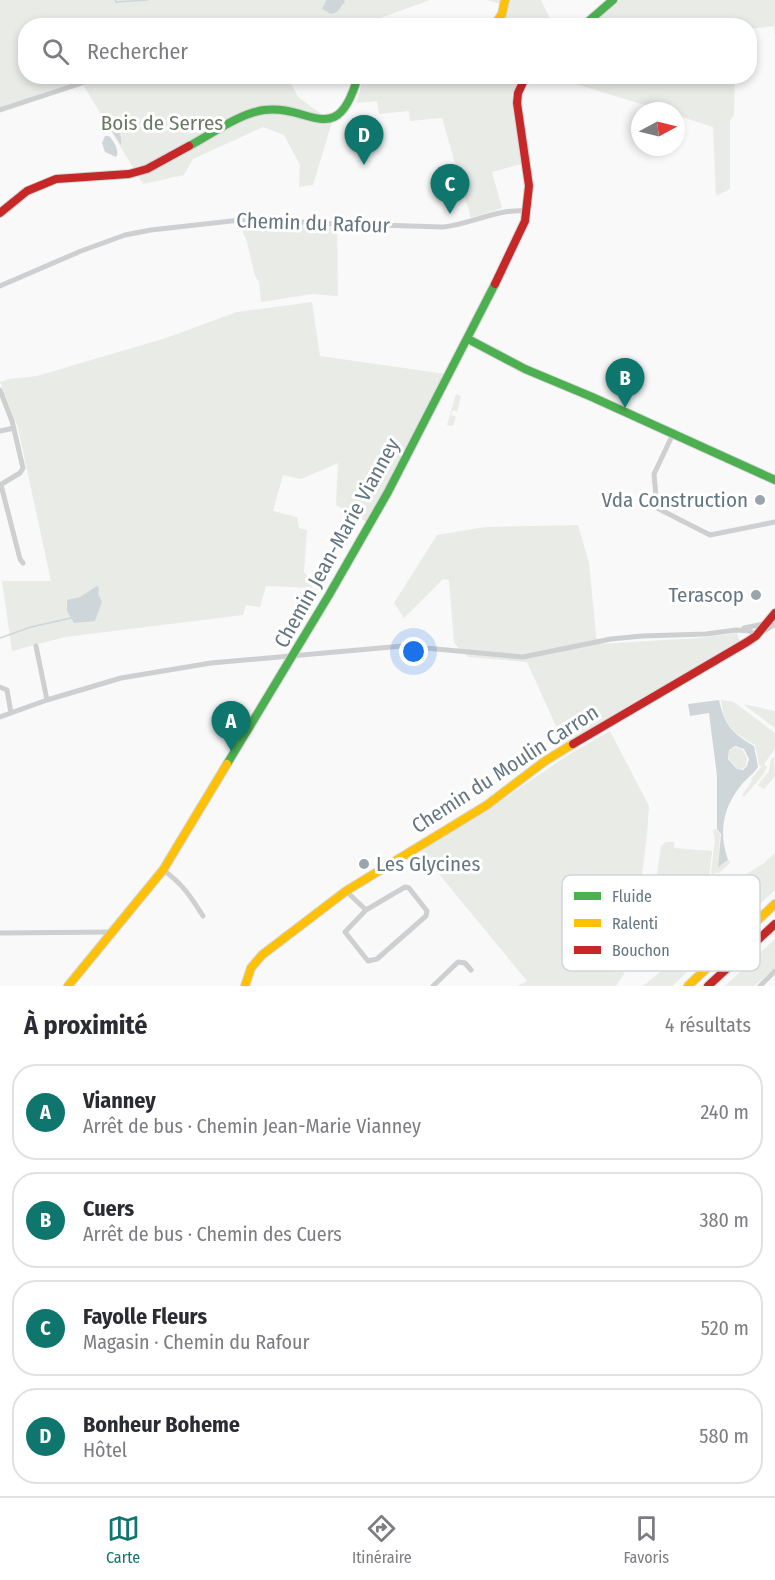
<!DOCTYPE html>
<html lang="fr">
<head>
<meta charset="utf-8">
<style>
  body { margin:0; font-family:"Fira Sans Condensed",sans-serif; background:#f7f7f7; color:#2b2b33 }
  .compass { position:absolute; left:631px; top:102px; width:54px; height:54px; border-radius:50%; background:#fff; box-shadow:0 3px 9px #0003; rotate:83deg }
  .you { position:absolute; left:414px; top:652px; width:21px; height:21px; margin:-15px; border:4px solid #fff; border-radius:50%; background:#1a73e8; box-shadow:0 0 0 9px #1a73e833 }
  .badge { display:grid; place-items:center; width:39px; height:39px; border-radius:50%; background:#0f766e; color:#fff; font-size:20px; font-weight:700 }
  .pin { position:absolute; translate:-50% -50px; filter:drop-shadow(0 2px 3px #0008) }
  .pin::after { content:''; position:absolute; top:32px; width:21px; height:18px; background:inherit; clip-path:polygon(0 0,100% 0,50% 100%) }
  .list { margin:0; padding:0; list-style:none }
  h2 { display:flex; justify-content:space-between; align-items:center; height:78px; margin:0; padding:0 24px; font-size:26px }
  h2 small { font-size:20px; font-weight:400; color:#7c7c81 }
  .list li { display:grid; grid-template-columns:39px 1fr auto; gap:18px; align-items:center; box-sizing:border-box; height:96px; margin:0 12px 12px; padding:0 12px; border:2px solid #e1e1e2; border-radius:24px }
  .list b { display:block; font-size:22px; white-space:nowrap }
  .list p { margin:0; font-size:20px; white-space:nowrap; color:#7c7c81 }
  .list em { font-size:20px; font-style:normal; color:#7c7c81 }
  .icon { flex:none; width:33px; height:33px; fill:none; stroke:currentColor; stroke-width:2; stroke-linecap:round; stroke-linejoin:round }
  .map { position:relative; flex:none; width:775px; height:986px; overflow:hidden }
  .search { position:absolute; background:#fff; box-shadow:0 3px 9px #0003; left:18px; right:18px; top:18px; height:66px; display:flex; align-items:center; gap:15px; box-sizing:border-box; padding:0 21px; border-radius:24px; color:#7c7c81; font-size:22px }
  .sheet { height:510px; background:#fff }
  nav { display:flex; justify-content:space-around; align-items:center; box-sizing:border-box; height:84px; border-top:2px solid #e1e1e2; background:#fff; font-size:16px; color:#7c7c81 }
  nav a { display:grid; justify-items:center; gap:3px }
  nav .on { color:#0f766e }
  .map>svg:first-child { display:block }
  .green { fill:#e8ebe6 }
  .water { fill:#ced6d9; fill-rule:evenodd }
  .lines { fill:none; stroke-linecap:round; stroke-linejoin:round }
  .stream { stroke:#ced6d9; stroke-width:1.5 }
  .fast-casing { stroke:#d5d6d7; stroke-width:10 }
  .slow-casing { stroke:#d5d6d7; stroke-width:10 }
  .jam-casing { stroke:#d5d6d7; stroke-width:10 }
  .street { stroke:#cecfd0; stroke-width:5 }
  .fast { stroke:#4caf50; stroke-width:8 }
  .slow { stroke:#ffc107; stroke-width:8 }
  .jam { stroke:#c62828; stroke-width:8 }
  .poi-dot { fill:#99a4ac; stroke:#fff; stroke-width:2 }
  .labels { text-anchor:middle; stroke-width:6; stroke-linejoin:round; paint-order:stroke }
  .park-label { font-size:21px; fill:#687a64; stroke:#fff }
  .street-label { font-size:21px; fill:#657683; stroke:#fff }
  .poi-label { font-size:21px; fill:#657683; stroke:#fff; text-anchor:end }
  .key { fill:#fff; stroke:#d1d6da; stroke-width:1.5 }
  .key-label { font-size:16px; fill:#657683 }
</style>
</head>
<body>
<div class="map">
<svg width="775" height="986" viewBox="0 0 775 986">
  <rect width="100%" height="100%" fill="#f9f9f9"/>
  <path class="green" d="M0,0H326L323,6L333,13L343,6L344,0H430L361,25L26,26V76L288,77L298,97L332,122L313,185L299,187L300,165L284,135L263,127L193,159L184,175L143,184L82,83L0,110Z
    M487,0H541L553,25H500L505,18L507,6Z
    M613,0H775V36L774,26L750,29V26H583Z
    M364,77H519L512,96L521,164L492,172L502,208L471,218L442,118L410,121L409,111L379,114L377,101L356,103Z
    M553,77H735L734,115L730,121V189L716,196L713,127L676,115V111H664Z
    M234,220L337,226L338,296L312,294L261,302L259,282L255,276L247,242L241,227Z
    M312,302L320,356L446,374L367,522L336,505L338,463L301,479L283,475L273,511L297,517L299,528L307,530L304,572L314,582L312,588L266,586L260,607L246,605L243,615L65,637L12,651L2,581H51L18,428L0,382L9,379L37,376L166,338L237,312Z
    M456,394L461,396L457,412L453,410L451,415L456,417L453,426L447,425Z
    M578,525L589,563L597,644L700,638L737,633L740,642L564,744L527,662L468,657L454,643L449,580L443,579L404,618L394,603L437,535L485,527Z
    M721,700L734,702L775,733V749L764,764L767,767L763,775L744,797L742,795L752,781L751,779L762,766L759,765L755,745C733,732 724,726 721,700Z
    M743,704L775,711V728Z
    M610,731L649,806L647,834L639,899L624,974L616,986H517L527,981L420,851L493,806L570,754Z
    M734,747L742,749L747,758L746,766L742,769H738L729,759V751Z
    M774,757L775,776L764,789L758,785L769,771L771,759Z
    M716,829L720,834L718,866L729,860L730,863L719,873H714V877L711,873L715,840L713,830Z
    M666,842H674V848L712,851L709,879C694,887 674,883 659,880L657,874L661,846Z
    M775,853V890L672,986H643L687,950L700,902L763,864Z
    M775,939V968L754,986H725Z"/>
  <path class="water" d="M326,0H344L345,2L337,12L331,14L322,9Z
    M109,120C118,126 122,135 121,145L108,125L107,122Z
    M105,136H109C114,141 120,151 116,157L105,152L102,143Z
    M97,586L99,588L98,594L102,602L95,621L74,623L67,611V600L80,597Z
    M719,700C725,726 732,733 754,746L758,767C753,775 744,780 739,788C722,810 719,835 728,860L718,867L721,834L717,829V776L709,713L690,716L688,704ZM735,746L744,749L749,759L747,766L743,770L737,769L728,759L729,750Z"/>
  <g class="lines">
    <path class="stream" d="M115,0L116,2L148,0
      M0,638L31,627L71,618"/>
    <defs>
      <path id="fast" d="M583,26L613,0
        M189,146C212,134 238,114 264,110C310,104 337,151 358,76
        M468,339L525,369L592,397L775,480
        M227,764L329,595L388,492L495,284"/>
      <path id="slow" d="M494,26L502,14L505,0
        M68,986L163,870L227,764
        M245,986L251,968L262,955L346,891L487,805L545,761L573,744
        M688,986L775,904"/>
      <path id="jam" d="M0,213L27,191L56,179L129,174L147,169L189,146
        M495,284L525,221L529,186L517,103L518,93L526,76
        M573,744L747,642L756,636L775,613
        M708,986L775,924"/>
    </defs>
    <use href="#fast" class="fast-casing"/>
    <use href="#slow" class="slow-casing"/>
    <use href="#jam" class="jam-casing"/>
    <path class="street" d="M0,110L82,83
      M0,286L81,251L125,235L151,230L259,218L314,223L443,227C471,224 499,208 527,211
      M0,390L12,421L23,468L20,473L0,485
      M0,431L14,428
      M673,434L654,474L657,508L710,535L775,522
      M1,485L20,559L23,563
      M744,628L764,624
      M36,646L47,700
      M0,687L7,690L11,713
      M0,717L47,700L121,678L211,663L403,646L523,657L611,639L642,636L706,634L736,630L750,631L756,636L775,624
      M163,870C182,883 191,897 203,916
      M346,891L366,910L345,932L368,961L377,959L426,916L427,911L409,888L405,887L366,910
      M0,933L113,932
      M433,986L458,962L465,963L471,970
      M760,986L775,971"/>
    <use href="#fast" class="fast"/>
    <use href="#slow" class="slow"/>
    <use href="#jam" class="jam"/>
  </g>
  <g class="poi-dot">
    <circle cx="760" cy="500" r="6"/>
    <circle cx="756" cy="595" r="6"/>
    <circle cx="364" cy="864" r="6"/>
  </g>
  <g class="labels">
    <g class="park-label">
      <text x="162" y="130">Bois de Serres</text>
    </g>
    <g class="street-label">
      <text transform="translate(313 223) rotate(2)" y="7">Chemin du Rafour</text>
      <text transform="translate(337 543) rotate(-61)" y="7">Chemin Jean-Marie Vianney</text>
      <text transform="translate(505 769) rotate(-33)" y="7">Chemin du Moulin Carron</text>
    </g>
    <g class="poi-label">
      <text x="748" y="507">Vda Construction</text>
      <text x="744" y="602">Terascop</text>
      <text x="376" y="871" text-anchor="start">Les Glycines</text>
    </g>
  </g>
  <rect x="562" y="875" width="198" height="96" rx="9" class="key"/>
  <rect x="574" y="892" width="27" height="8" fill="#4caf50"/>
  <rect x="574" y="919" width="27" height="8" fill="#ffc107"/>
  <rect x="574" y="946" width="27" height="8" fill="#c62828"/>
  <g class="key-label">
    <text x="612" y="902">Fluide</text>
    <text x="612" y="929">Ralenti</text>
    <text x="612" y="956">Bouchon</text>
  </g>
</svg>
<svg class="compass" viewBox="-18 -18 36 36"><path d="M0-13l5 13h-10z" fill="#e53935"/><path d="M0 13l5-13h-10z" fill="#7c7c81"/></svg>
<div class="you"></div>
<div class="pin badge" style="left:231px;top:751px">A</div>
<div class="pin badge" style="left:625px;top:408px">B</div>
<div class="pin badge" style="left:450px;top:214px">C</div>
<div class="pin badge" style="left:364px;top:165px">D</div>
<div class="search"><svg class="icon" aria-label="search" viewBox="0 0 24 24"><circle cx="10" cy="10" r="6"/><path d="M15 15l6 6"/></svg>Rechercher</div>
</div>
<section class="sheet">
<h2>À proximité<small>4 résultats</small></h2>
<ul class="list">
<li><span class="badge">A</span><div><b>Vianney</b><p>Arrêt de bus · Chemin Jean-Marie Vianney</p></div><em>240 m</em></li>
<li><span class="badge">B</span><div><b>Cuers</b><p>Arrêt de bus · Chemin des Cuers</p></div><em>380 m</em></li>
<li><span class="badge">C</span><div><b>Fayolle Fleurs</b><p>Magasin · Chemin du Rafour</p></div><em>520 m</em></li>
<li><span class="badge">D</span><div><b>Bonheur Boheme</b><p>Hôtel</p></div><em>580 m</em></li>
</ul>
</section>
<nav>
<a class="on"><svg class="icon" aria-label="map" viewBox="0 0 24 24"><path d="M3 6l6-2 6 2 6-2v14l-6 2-6-2-6 2zM9 4v14M15 6v14"/></svg>Carte</a>
<a><svg class="icon" aria-label="directions" viewBox="0 0 24 24"><path d="M12 3l9 9-9 9-9-9zM9 14v-3h6M13 9l2 2-2 2"/></svg>Itinéraire</a>
<a><svg class="icon" aria-label="saved" viewBox="0 0 24 24"><path d="M7 4h10v16l-5-4-5 4z"/></svg>Favoris</a>
</nav>
</body>
</html>
